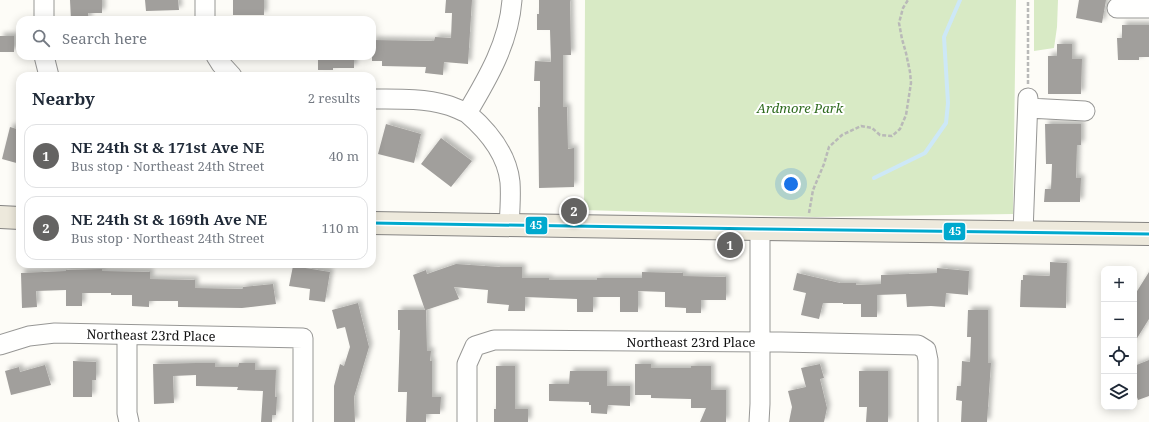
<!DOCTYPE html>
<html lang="en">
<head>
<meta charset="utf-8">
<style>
  body { margin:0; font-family:"Noto Serif",serif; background:#f6f6f7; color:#1f2937 }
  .controls { position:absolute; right:12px; bottom:12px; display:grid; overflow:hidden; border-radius:8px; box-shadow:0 2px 10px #0003 }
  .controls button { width:36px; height:36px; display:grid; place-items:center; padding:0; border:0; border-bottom:1px solid #e0e1e3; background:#fff; color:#1f2937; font:20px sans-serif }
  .you { position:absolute; left:791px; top:184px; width:14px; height:14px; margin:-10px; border:3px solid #fff; border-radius:50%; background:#1a73e8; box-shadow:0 0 0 6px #1a73e833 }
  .badge { display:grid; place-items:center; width:26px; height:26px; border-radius:50%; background:#646362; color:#fff; font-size:13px; font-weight:700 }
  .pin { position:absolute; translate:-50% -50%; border:2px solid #fff; box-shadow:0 1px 4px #0006 }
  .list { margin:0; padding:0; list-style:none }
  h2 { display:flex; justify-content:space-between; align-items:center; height:52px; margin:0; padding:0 16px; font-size:17px }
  h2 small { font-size:13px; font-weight:400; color:#747a83 }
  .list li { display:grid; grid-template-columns:26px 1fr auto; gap:12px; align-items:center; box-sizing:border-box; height:64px; margin:0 8px 8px; padding:0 8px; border:1px solid #e0e1e3; border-radius:12px }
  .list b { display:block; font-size:15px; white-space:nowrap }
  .list p { margin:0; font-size:13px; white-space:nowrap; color:#747a83 }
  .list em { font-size:13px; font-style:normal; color:#747a83 }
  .icon { flex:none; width:22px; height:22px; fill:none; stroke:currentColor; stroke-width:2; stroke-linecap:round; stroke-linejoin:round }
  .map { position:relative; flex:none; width:1149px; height:422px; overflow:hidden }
  .search { position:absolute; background:#fff; box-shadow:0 2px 10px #0003; left:16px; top:16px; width:360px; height:44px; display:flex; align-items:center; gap:10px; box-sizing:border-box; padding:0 14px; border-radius:12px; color:#747a83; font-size:15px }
  .panel { position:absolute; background:#fff; box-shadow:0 2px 10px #0003; left:16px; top:72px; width:360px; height:196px; border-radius:12px }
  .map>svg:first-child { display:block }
  .forest { fill:#d8eac5 }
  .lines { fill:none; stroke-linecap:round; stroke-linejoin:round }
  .stream { stroke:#cde8f7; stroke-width:4 }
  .building { fill:#a19f9c; filter:url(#shadow) }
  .minor-casing { stroke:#979795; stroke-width:21 }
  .major-casing { stroke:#858482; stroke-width:24 }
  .path { stroke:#b9b9b8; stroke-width:2.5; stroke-dasharray:4 2; stroke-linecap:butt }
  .minor { stroke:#fffffe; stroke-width:19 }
  .major { stroke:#ede9dc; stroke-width:22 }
  .bus-1-casing { stroke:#fff; stroke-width:6 }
  .bus-1 { stroke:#00a9ce; stroke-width:3 }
  .labels { text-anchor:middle; stroke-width:4; stroke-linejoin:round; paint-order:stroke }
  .park-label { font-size:13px; font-style:italic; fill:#2f6b1f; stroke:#fff }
  .street-label { font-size:13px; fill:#111; stroke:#fff }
  .line-badge { stroke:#fff; stroke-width:1.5 }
  .badge-label { font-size:11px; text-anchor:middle; font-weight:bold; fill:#fff }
</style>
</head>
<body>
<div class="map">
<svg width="1149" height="422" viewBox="0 0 1149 422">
  <defs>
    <filter id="shadow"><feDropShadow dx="3.5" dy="-3.5" stdDeviation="2" flood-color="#0004"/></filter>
  </defs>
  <rect width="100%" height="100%" fill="#fdfcf7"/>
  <path class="forest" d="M585,0H1016L1013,214L815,217L584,210Z
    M1034,0H1058L1057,27L1054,48L1034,51Z"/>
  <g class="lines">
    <path class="stream" d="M874,178L925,153L946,123L948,103L944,37L960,0"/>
  </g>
  <path class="building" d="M70,0H102V13H88L89,20H71Z
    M145,0H178L179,10L146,11Z
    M233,0H264V15H233Z
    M446,0H472L468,64L444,62L443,75L425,73L426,67L382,66V61H372V40L434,41L435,37L451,38L452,13H445Z
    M539,0H570L571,55H563V107H567L568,149L574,148V187L539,188L538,107H540V81H534L535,61L551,62L550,30H537V14H539Z
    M1079,0H1106L1102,23L1076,18Z
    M1122,25H1149V57H1139V60H1118L1117,38H1122Z
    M0,36H14V52H0Z
    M1057,44H1072V59H1082L1081,94H1048V56H1057Z
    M318,56H354V68H333V70H318Z
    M386,124L421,134L414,163L378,154Z
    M1045,124H1081V145H1077L1076,178H1081L1080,202H1044L1045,189H1051L1052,164H1046Z
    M10,127L20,130V164L2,159Z
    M441,138L472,161L451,187L421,164Z
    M1050,262L1067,263L1066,308L1020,307L1021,280H1023V275L1050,276Z
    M456,264L500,267H522V278H549V280H597V278H642V272L683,273V276L726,277V300H701V313H686V308L665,307V292L638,291V312H620V297H593V312H577V299L525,297V311H508L509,305L487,303L488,290L454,287L459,299L426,310L427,351H431L430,361H432V397H441L440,414H426V422H406L407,392H398L400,330H398V310H425L413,275L426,270L427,274Z
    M293,266L330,272L325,302L309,300L310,289L289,286Z
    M937,268L969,271L968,295L946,293L945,307L931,306L907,307L906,294L877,295V317H861V304H843V303H823L819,319L801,315L806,293L793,290L797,273L840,283H856V285L881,284V275L937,273Z
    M102,269V271L150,272V279L195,280V288L243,289V287L273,284L276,304L242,308L178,307V301H149V307L132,306V295H111V293H82V306H66V290L36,291L37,307L22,308L21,273L66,271V270Z
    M1149,272V319L1134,343V296Z
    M358,303L369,347L354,397L355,422H334V386L340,364L344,366L350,347L345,327L337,329L332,310Z
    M968,310H988V363H991L987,422H961L962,401L956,400L957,386H961L962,361L970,362L971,337H967Z
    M1149,360V396L1138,400L1134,389V366Z
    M73,361L96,362V380H92V397H73Z
    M196,363H215V367H238L239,363H255V370H276L275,397H277L276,415H272V422H261L263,391L237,390L238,387L196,386V375L173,376L174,403L154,404L153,364Z
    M635,364H651V368H691V366H711V390H726V422H700L706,408H691V399L651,398V395H635Z
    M820,364L824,378L820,379L827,408L824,422H789L792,407L788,391L806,387L801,368Z
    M45,365L51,385L11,395L5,371L19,367L20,372Z
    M496,366H515V409H528V422H494V409H496Z
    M570,371H607V386H630V406L608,405L607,414L591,413V405H589V402L549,401V384H569Z
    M859,371H888V422H866L867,407H859Z"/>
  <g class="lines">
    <defs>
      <path id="minor" d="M44,0V20
        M205,0V20
        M1117,8H1149
        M44,56L49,76
        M216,56L221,64L232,76
        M372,99C397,99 423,98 447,105C454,107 460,110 467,113
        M1028,108L1085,111
        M509,225C510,211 511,196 510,182C507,153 488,131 467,113C488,78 509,42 512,0
        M1023,233L1028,98
        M127,335V413L129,422
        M0,345L29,336L55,333L303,338V422
        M475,346L494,340L781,342L918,345L926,350L928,360V422
        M467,422V364L475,346
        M759,422L760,404V229"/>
      <path id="major" d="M0,217L20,218
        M372,223L760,229L1149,234"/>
    </defs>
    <use href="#minor" class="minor-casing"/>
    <use href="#major" class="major-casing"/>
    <path class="path" d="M1028,84V0
      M809,213L813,190L824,164L829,147L842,135L861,126L872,128L880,135L892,136L900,129L906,115L911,83L910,72L906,53L902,39L899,23L903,8L908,0"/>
    <use href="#minor" class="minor"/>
    <use href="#major" class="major"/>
    <defs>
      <path id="bus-1" d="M372,223L760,229L1149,234"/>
    </defs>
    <use href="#bus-1" class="bus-1-casing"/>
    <use href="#bus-1" class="bus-1"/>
  </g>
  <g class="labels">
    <g class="park-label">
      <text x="800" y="113">Ardmore Park</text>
    </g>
    <g class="street-label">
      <text transform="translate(151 335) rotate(1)" y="5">Northeast 23rd Place</text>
      <text x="691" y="347">Northeast 23rd Place</text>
    </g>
  </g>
  <g class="line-badge">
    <rect x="525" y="216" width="23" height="19" rx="4" fill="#00a9ce"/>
    <rect x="943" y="222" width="23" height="19" rx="4" fill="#00a9ce"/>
  </g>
  <g class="badge-label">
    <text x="536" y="229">45</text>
    <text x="955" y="235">45</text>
  </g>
</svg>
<div class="controls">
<button>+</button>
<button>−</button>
<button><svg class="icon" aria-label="locate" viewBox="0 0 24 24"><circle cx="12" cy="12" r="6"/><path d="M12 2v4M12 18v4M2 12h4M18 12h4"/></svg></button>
<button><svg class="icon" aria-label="layers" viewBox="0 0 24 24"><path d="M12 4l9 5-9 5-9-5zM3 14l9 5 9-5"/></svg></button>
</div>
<div class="you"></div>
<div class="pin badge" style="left:730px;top:245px">1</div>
<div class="pin badge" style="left:574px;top:211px">2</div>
<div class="search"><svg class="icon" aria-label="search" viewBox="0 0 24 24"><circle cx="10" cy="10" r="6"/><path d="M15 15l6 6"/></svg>Search here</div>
<section class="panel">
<h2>Nearby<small>2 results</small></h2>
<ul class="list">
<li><span class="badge">1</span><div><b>NE 24th St &amp; 171st Ave NE</b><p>Bus stop · Northeast 24th Street</p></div><em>40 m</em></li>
<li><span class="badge">2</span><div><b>NE 24th St &amp; 169th Ave NE</b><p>Bus stop · Northeast 24th Street</p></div><em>110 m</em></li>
</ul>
</section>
</div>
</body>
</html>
